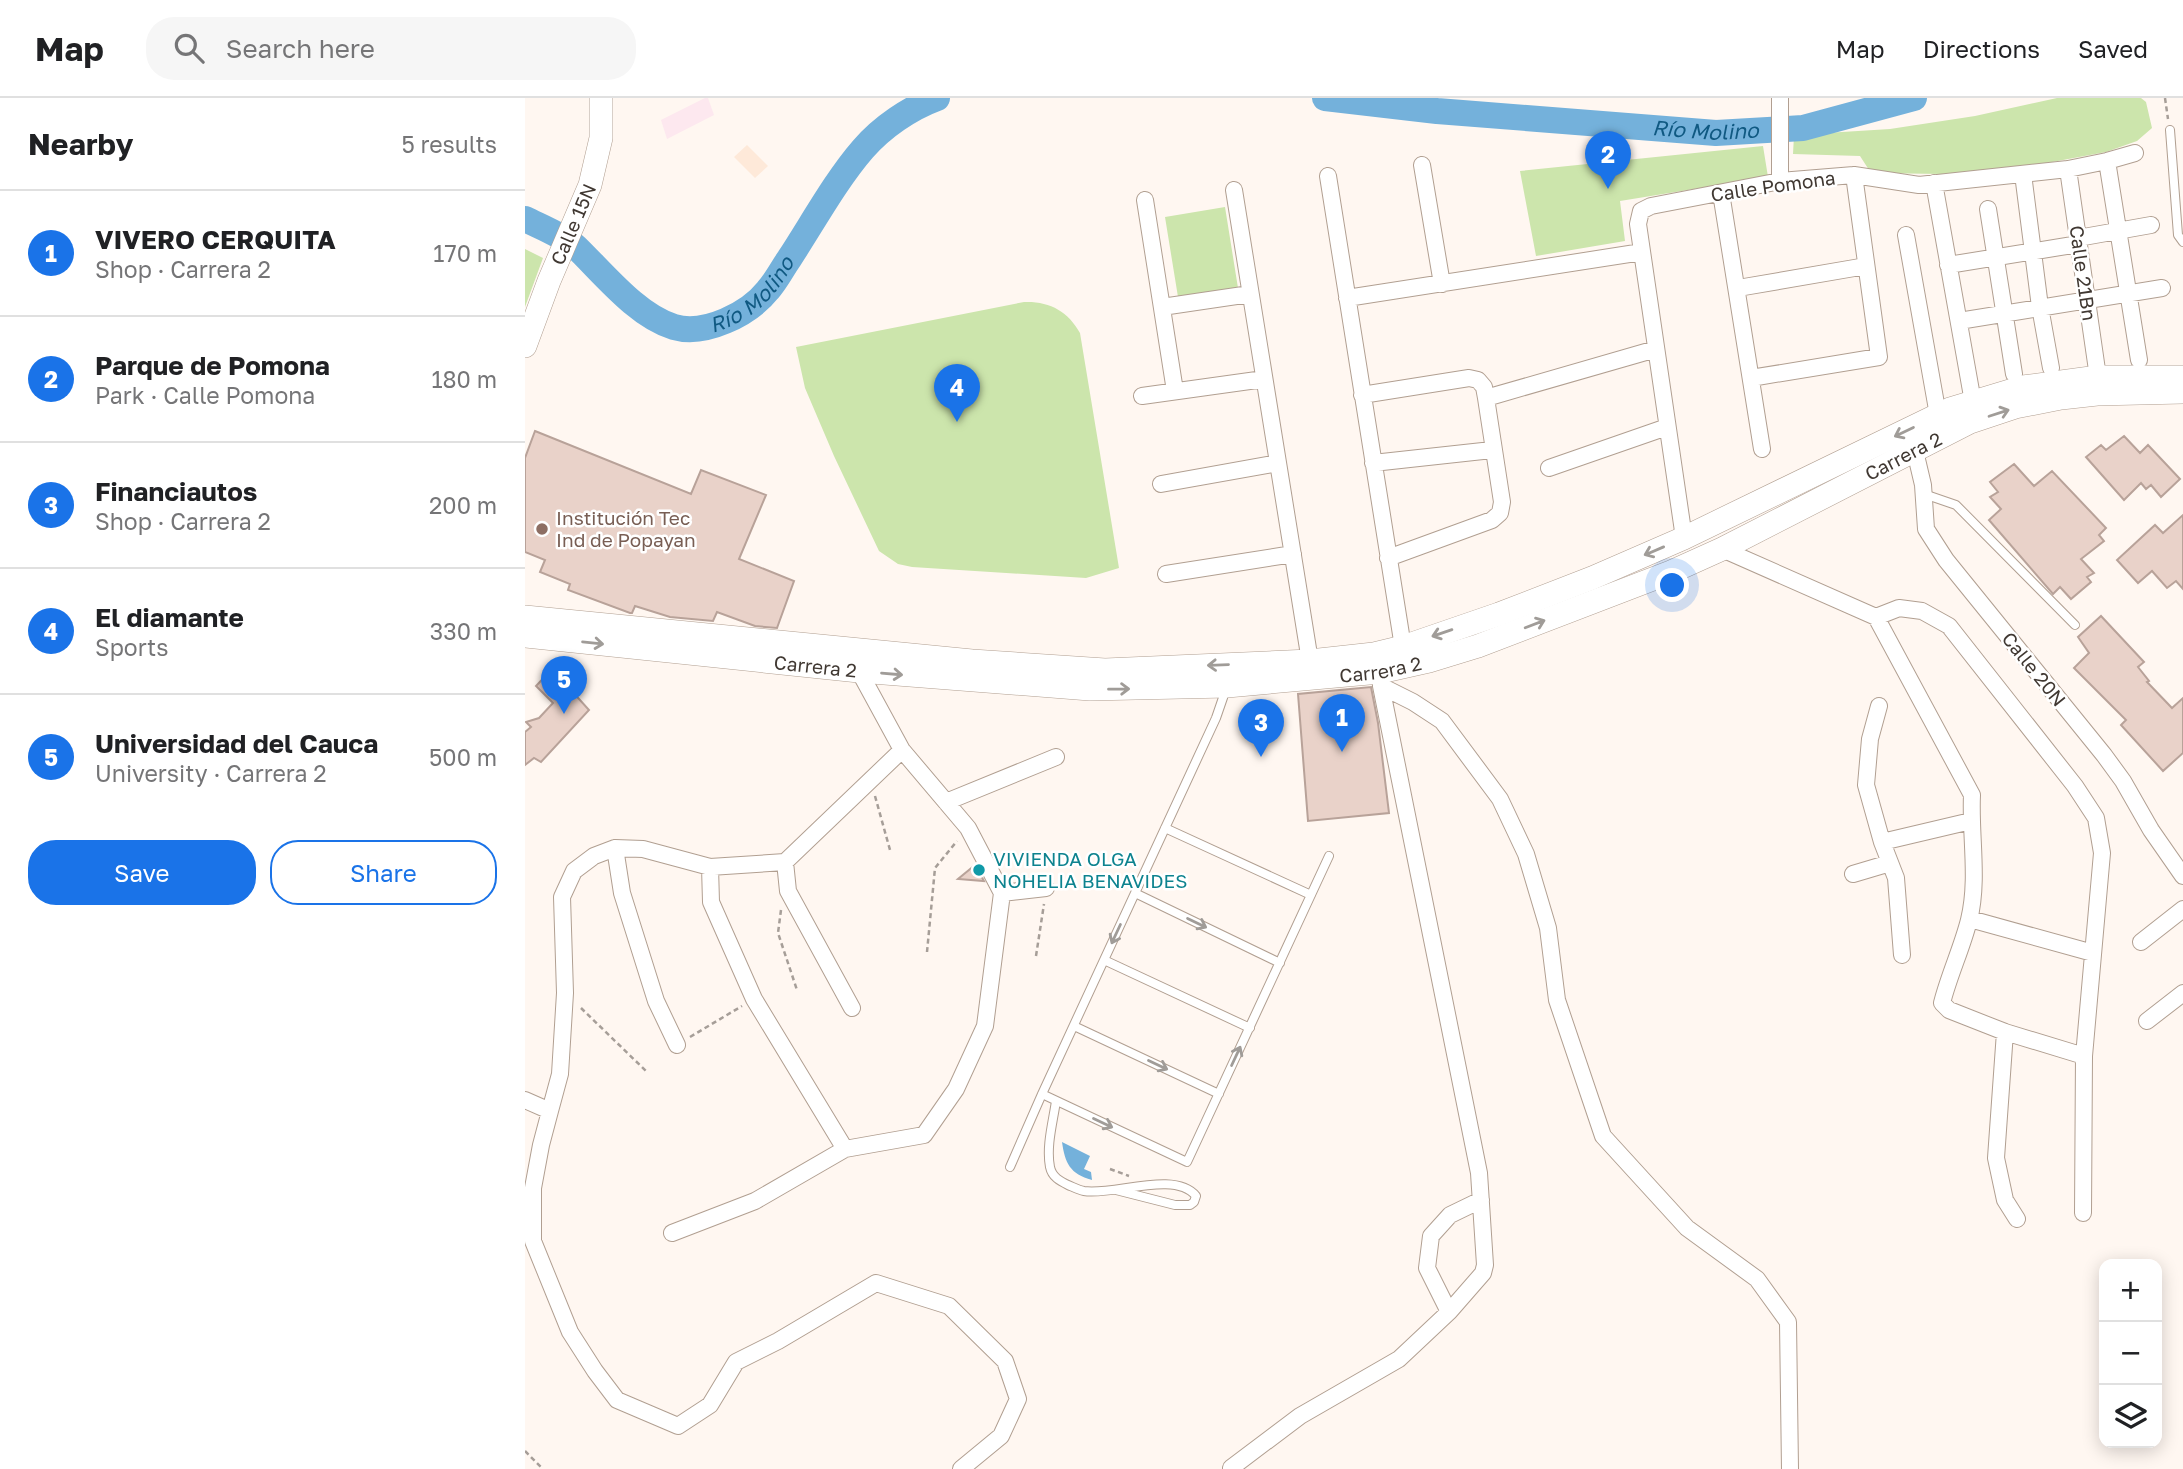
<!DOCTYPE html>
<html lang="en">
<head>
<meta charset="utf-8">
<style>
  body { margin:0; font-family:"Golos Text",sans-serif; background:#f6f6f6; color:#202124 }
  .controls { position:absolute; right:21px; bottom:21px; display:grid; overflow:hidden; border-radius:14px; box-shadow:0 4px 18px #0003 }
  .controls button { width:63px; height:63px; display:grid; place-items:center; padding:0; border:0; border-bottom:2px solid #e0e0e0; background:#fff; color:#202124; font:35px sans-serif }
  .you { position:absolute; left:1148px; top:488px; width:24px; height:24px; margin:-18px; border:5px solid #fff; border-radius:50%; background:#1a73e8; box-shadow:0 0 0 10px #1a73e833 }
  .badge { display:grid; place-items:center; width:46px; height:46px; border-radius:50%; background:#1a73e8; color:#fff; font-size:23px; font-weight:700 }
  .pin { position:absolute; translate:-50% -58px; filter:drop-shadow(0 2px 4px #0008) }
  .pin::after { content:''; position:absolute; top:37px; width:24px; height:21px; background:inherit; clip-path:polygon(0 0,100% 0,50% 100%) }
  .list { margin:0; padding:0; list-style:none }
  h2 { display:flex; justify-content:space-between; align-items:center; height:91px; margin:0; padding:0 28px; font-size:30px }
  h2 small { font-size:23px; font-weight:400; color:#757577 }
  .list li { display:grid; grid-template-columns:46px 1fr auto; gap:21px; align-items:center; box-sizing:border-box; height:126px; padding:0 28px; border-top:2px solid #e0e0e0 }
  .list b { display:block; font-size:26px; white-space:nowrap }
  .list p { margin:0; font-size:23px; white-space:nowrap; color:#757577 }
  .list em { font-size:23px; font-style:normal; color:#757577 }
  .actions { display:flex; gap:14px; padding:21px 28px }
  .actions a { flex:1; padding:16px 0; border:2px solid #1a73e8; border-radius:28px; text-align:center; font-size:24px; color:#1a73e8 }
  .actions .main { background:#1a73e8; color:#fff }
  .icon { flex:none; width:38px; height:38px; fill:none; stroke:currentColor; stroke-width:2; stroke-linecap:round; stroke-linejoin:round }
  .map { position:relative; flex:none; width:1658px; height:1371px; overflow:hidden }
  header { display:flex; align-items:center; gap:42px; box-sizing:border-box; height:98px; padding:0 35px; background:#fff; border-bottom:2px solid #e0e0e0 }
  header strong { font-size:33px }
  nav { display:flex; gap:38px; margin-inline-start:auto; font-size:24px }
  .search { width:490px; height:63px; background:#f6f6f6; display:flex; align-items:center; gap:18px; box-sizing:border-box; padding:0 24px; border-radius:28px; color:#757577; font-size:26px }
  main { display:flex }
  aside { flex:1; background:#fff }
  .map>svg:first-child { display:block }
  .commercial { fill:#fde8ef }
  .built { fill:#fee9d9 }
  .green { fill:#cce5ac }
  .water { fill:#74b1db }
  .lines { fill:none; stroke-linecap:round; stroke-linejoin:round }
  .river { stroke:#74b1db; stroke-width:26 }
  .building { fill:#e9d2c9; stroke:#b8a299; stroke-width:2 }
  .lane-casing { stroke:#b19f91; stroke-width:10 }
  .street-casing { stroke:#b19f91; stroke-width:18 }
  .secondary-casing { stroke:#b19f91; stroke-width:24 }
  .path { stroke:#a69e98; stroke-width:2.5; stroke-dasharray:5 3.5; stroke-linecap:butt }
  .lane { stroke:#fff; stroke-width:8 }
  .street { stroke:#fff; stroke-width:16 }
  .secondary { stroke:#fff; stroke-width:23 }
  .oneway { stroke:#a09c98 }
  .education-dot { fill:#8d6e63; stroke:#fff; stroke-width:2.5 }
  .culture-dot { fill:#0f9aa8; stroke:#fff; stroke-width:2.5 }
  .labels { text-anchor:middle; stroke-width:5; stroke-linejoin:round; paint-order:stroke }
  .street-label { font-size:19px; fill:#403832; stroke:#fff }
  .education-label { font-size:19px; fill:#785e54; stroke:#fff; text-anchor:start }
  .culture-label { font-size:19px; fill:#0d838f; stroke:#fff; text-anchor:start }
  .water-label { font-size:21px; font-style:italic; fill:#105982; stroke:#fff }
</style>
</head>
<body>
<header>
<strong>Map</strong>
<div class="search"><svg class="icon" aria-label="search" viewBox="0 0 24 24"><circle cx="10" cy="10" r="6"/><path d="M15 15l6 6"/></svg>Search here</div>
<nav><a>Map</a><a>Directions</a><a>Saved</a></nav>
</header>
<main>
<aside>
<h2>Nearby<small>5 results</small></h2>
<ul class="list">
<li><span class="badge">1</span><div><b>VIVERO CERQUITA</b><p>Shop · Carrera 2</p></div><em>170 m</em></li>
<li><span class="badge">2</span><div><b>Parque de Pomona</b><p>Park · Calle Pomona</p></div><em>180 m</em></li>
<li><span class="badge">3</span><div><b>Financiautos</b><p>Shop · Carrera 2</p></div><em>200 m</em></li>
<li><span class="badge">4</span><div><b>El diamante</b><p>Sports</p></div><em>330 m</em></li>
<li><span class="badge">5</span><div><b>Universidad del Cauca</b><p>University · Carrera 2</p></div><em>500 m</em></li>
</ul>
<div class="actions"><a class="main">Save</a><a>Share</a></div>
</aside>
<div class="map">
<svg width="1658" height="1371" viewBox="0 0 1658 1371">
  <rect width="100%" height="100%" fill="#fff7f1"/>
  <path class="commercial" d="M180,0H183L189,17L142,41L136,22Z"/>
  <path class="built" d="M222,47L243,68L230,80L209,59Z"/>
  <path class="green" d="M1532,0H1616L1621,4L1627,30L1612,43L1581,54L1495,70L1417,76L1346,75L1335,58L1268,56L1269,37L1365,31L1450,18Z
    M1238,48L1243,79L1095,103L1100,143L1011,158L995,73Z
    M700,109L713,190L653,199L640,119Z
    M0,151L18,160L0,209Z
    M499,204C524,203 543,213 555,235L594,470L561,480L387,469L373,466L354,453L309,358L280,290L271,249Z"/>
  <path class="water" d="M537,1044L565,1058L559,1071L566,1074L567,1082C545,1076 540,1065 537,1044Z"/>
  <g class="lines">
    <g class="river">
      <path id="s1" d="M800,0L912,13L1191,35L1278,30L1389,0"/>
      <path id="s2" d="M0,121C16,129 37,137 51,149C78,175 112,218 149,229C180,238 224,216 243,192C251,183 257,171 264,161C287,126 311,82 338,51C357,29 385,10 412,0"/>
    </g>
  </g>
  <path class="building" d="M10,333L166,396L176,372L241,397L214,461L269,483L252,530L230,528L192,514L188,523L145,519L110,508L107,515H105L43,492L45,486L15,474L20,462L0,454V360Z
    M1599,338L1615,355L1623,347L1655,381L1636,399L1626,387L1621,391L1616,385L1599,402L1561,359L1576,347L1581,352Z
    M1489,366L1509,388L1527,373L1581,430L1574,437L1579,443L1556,461L1569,475L1562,479L1566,484L1546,501L1535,489L1528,496L1464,422L1476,411L1465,399L1473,394L1465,384Z
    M1658,417V491L1651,483L1642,490L1627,473L1613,485L1592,462L1630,427L1638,435Z
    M1576,518L1619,564L1613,569L1624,583L1622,584L1647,610L1658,600V655L1638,673L1596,627L1601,622L1549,570L1564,555L1553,539Z
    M27,571L64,612L16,664L9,660L0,667V634L6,629L1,624L14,620L28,605L11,588Z
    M846,589L853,625L864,715L783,723L773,596Z
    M450,767L459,783L433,781Z"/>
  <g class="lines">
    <defs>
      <path id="lane" d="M1645,32L1653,137L1658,144
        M1399,396L1431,407L1550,527
        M640,730L786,797
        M610,795L755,865
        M579,862L725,930
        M549,928L694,996
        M517,996L662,1064L804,758
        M531,1003C528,1024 521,1048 525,1069C527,1079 535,1083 543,1087C548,1089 554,1092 559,1093C588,1098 650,1072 671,1098L669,1104L665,1107H650L591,1092
        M485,1069L517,996L691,620L701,591"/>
      <path id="street" d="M1582,63L1614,262
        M897,67L917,186
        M1543,71L1573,279
        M1498,76L1515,209L1526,270
        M803,78L878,549
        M1255,83V0
        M1409,85L1448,304
        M709,92L785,563
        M1196,95L1237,351
        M620,102L650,293
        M1463,111L1489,276
        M1381,137L1413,317
        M1553,140L1626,127
        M1423,167L1554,146
        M1213,190L1341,168
        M822,200L1117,154
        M637,209L725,196
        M1434,223L1637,190
        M1226,280L1354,259L1329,77
        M837,297L944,280L953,282L959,289L961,300L977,404L975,415L967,422L863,460
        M617,298L739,281
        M961,300L1131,251
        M1390,353L1398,387L1401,431L1421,462L1579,657L1598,683L1626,732L1658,778
        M848,365L967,352
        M1024,370L1142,329
        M636,386L753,365
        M1159,440L1113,126L1116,113L1126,108L1255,83L1329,77L1394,87L1543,71L1582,63L1610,55
        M1197,451L1351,519L1447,697C1445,738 1454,781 1444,822C1437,850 1424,877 1417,905L1424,912L1480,934L1559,958
        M641,476L768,456
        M1351,519L1374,510L1397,513L1424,528L1550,688L1571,720L1577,755L1559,958L1558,1115
        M855,574L856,588L888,604L917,623L975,701L1001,756L1023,830L1032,902L1078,1038L1162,1130L1232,1181L1263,1224L1265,1371
        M1354,608L1345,641L1341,687L1357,744L1371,780L1377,857
        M421,704L531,659
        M1357,744L1446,723
        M90,750L97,795L131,903L152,947
        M260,764L263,793L327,910
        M185,769L186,804L229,901L320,1051
        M1328,776L1365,765
        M477,795L521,790
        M1445,821L1568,855
        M1616,844L1658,811
        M1622,923L1658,895
        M1480,934L1471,1060L1480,1102L1492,1121
        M0,1002L25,1013L16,1047L8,1090V1143L45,1234L70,1273L92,1302L153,1328L185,1307L211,1264L253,1243L351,1185L424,1208L480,1263L493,1301L476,1338L436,1371
        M25,1013L35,976L40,895L37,799L49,773L69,758L90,750L118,751L185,769L260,764L377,652
        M147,1135L230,1103L320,1051L399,1037L431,991L460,928L477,795L443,730L377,652L334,573
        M924,1214L902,1170L906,1138L925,1117L956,1102
        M706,1370L775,1318L874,1261L924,1214L958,1175L960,1167L954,1075L856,588"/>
      <g id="secondary">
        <path id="s3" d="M0,248L24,183L65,87L76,40V0"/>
        <path d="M0,519L447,563L580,572L785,563L849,556L878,549L974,516L1067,480L1159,440L1425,311L1498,289L1573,279H1658"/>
        <path id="s4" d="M0,538L334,573L565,591L702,588L855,574L904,563L953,548L1146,474L1197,451L1445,324L1490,309L1536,300L1572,296L1658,294"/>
      </g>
    </defs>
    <use href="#lane" class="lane-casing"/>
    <use href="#street" class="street-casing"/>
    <use href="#secondary" class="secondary-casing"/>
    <path class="path" d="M1640,0L1643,21
      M350,698L365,752
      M256,812L253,835L272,892
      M402,854L410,770L432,743
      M511,858L519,806
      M56,910L121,973
      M165,939L217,908
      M585,1071L604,1078
      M0,1353L18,1371"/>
    <use href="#lane" class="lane"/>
    <use href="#street" class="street"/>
    <use href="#secondary" class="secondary"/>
  </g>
  <defs><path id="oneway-shaft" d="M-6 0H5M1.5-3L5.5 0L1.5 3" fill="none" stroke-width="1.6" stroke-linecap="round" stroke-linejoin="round" transform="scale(1.75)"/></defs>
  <g class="oneway">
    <use href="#oneway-shaft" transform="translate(1474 315) rotate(-18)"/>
    <use href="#oneway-shaft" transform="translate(1379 334) rotate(154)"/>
    <use href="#oneway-shaft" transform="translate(1129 453) rotate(157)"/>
    <use href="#oneway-shaft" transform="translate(1010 526) rotate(-21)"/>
    <use href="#oneway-shaft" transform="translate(917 535) rotate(161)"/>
    <use href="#oneway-shaft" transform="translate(68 545) rotate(6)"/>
    <use href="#oneway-shaft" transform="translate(693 567) rotate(178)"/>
    <use href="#oneway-shaft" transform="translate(367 576) rotate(5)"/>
    <use href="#oneway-shaft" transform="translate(594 591) rotate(-1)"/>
    <use href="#oneway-shaft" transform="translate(672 825) rotate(26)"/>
    <use href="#oneway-shaft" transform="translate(591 836) rotate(115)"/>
    <use href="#oneway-shaft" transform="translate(711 958) rotate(-65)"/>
    <use href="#oneway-shaft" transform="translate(633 967) rotate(25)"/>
    <use href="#oneway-shaft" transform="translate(578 1025) rotate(25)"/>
  </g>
  <circle class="education-dot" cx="17" cy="431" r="7"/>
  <circle class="culture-dot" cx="454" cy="772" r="7"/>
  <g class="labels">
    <g class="street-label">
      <text transform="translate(1248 88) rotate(-8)" y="7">Calle Pomona</text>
      <text dy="7" stroke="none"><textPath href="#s3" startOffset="131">Calle 15N</textPath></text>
      <text transform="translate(1558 175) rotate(82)" y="7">Calle 21Bn</text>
      <text dy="7" stroke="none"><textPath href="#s4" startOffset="1426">Carrera 2</textPath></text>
      <text dy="7" stroke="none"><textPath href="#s4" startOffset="292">Carrera 2</textPath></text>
      <text dy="7" stroke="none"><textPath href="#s4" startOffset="859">Carrera 2</textPath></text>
      <text transform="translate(1509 571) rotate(51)" y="7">Calle 20N</text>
    </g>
    <g class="education-label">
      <text x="31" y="427">Institución Tec<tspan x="31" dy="22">Ind de Popayan</tspan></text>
    </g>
    <g class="culture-label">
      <text x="468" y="768">VIVIENDA OLGA<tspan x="468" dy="22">NOHELIA BENAVIDES</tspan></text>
    </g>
    <g class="water-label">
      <text dy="7" stroke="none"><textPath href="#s1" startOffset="382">Río Molino</textPath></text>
      <text dy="7" stroke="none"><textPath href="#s2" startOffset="276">Río Molino</textPath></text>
    </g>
  </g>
</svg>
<div class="controls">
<button>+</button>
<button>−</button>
<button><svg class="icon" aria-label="layers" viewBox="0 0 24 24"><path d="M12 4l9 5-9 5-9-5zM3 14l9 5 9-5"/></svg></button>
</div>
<div class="you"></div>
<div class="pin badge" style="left:817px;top:654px">1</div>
<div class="pin badge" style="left:1083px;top:91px">2</div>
<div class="pin badge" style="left:736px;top:659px">3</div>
<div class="pin badge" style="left:432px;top:324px">4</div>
<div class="pin badge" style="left:39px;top:616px">5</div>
</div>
</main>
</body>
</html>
